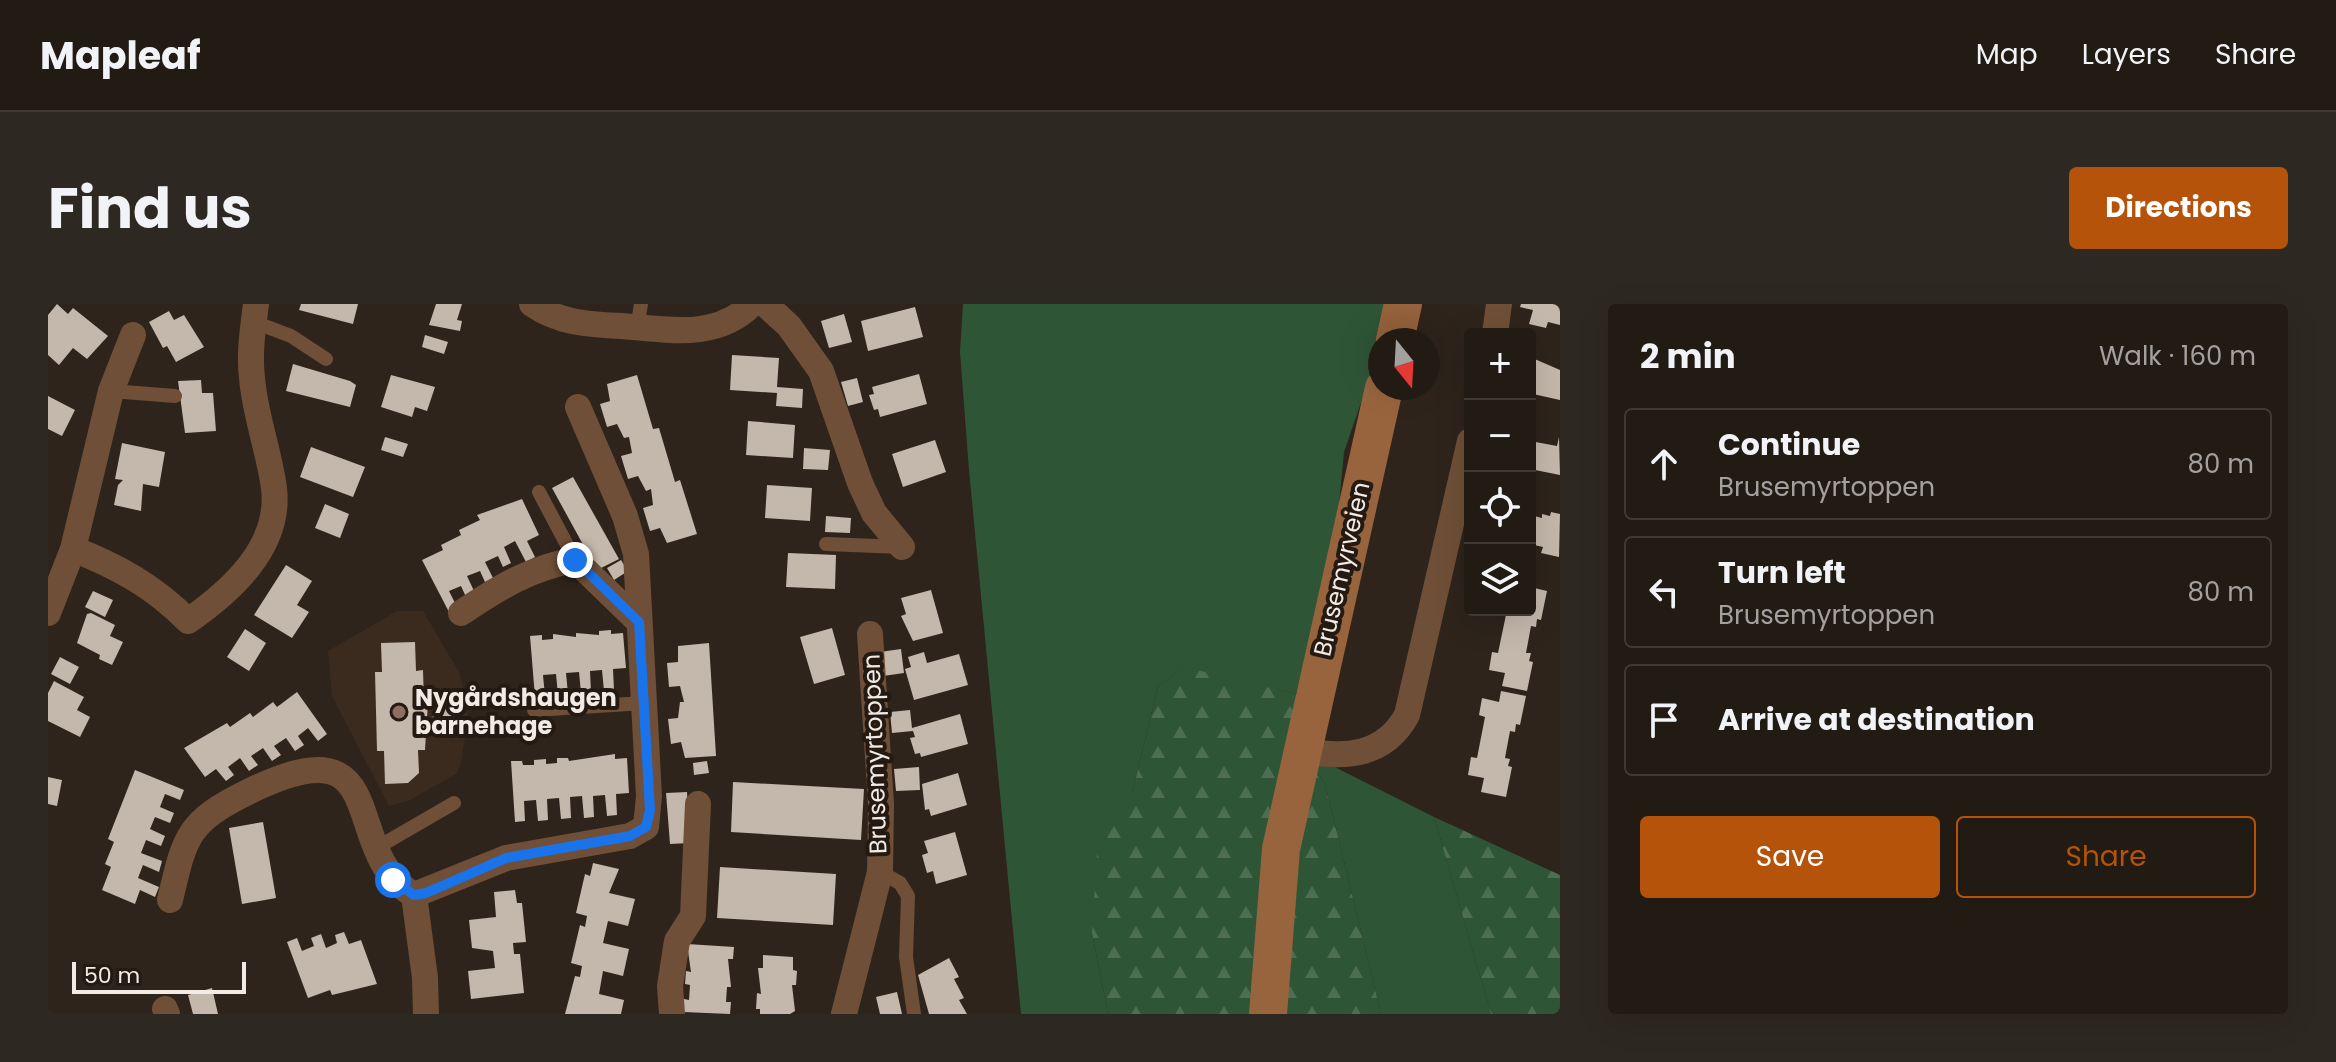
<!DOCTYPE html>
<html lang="en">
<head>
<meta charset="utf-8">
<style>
  body { margin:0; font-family:Poppins,sans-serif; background:#2e2822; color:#f1f3f6 }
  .controls { position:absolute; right:24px; top:24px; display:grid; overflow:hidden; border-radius:8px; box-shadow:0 8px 32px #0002 }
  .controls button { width:72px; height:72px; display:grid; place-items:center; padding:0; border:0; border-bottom:2px solid #3f3934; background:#221b14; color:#f1f3f6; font:40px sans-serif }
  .compass { position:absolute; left:1320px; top:24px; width:72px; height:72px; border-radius:50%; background:#221b14; box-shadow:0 8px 32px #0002; rotate:162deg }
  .scale { position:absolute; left:24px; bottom:20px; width:174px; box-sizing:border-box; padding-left:8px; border:4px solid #f2ebe5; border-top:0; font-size:22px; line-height:28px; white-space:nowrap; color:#f2ebe5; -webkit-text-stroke:6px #241a12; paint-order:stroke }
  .stop { position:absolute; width:24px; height:24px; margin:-18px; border:6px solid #1a73e8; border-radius:50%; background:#fff }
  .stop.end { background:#1a73e8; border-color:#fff; box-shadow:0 2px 8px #0008 }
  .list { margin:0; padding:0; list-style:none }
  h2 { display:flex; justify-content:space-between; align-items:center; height:104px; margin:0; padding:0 32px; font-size:34px }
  h2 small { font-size:26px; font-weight:400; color:#a2a1a0 }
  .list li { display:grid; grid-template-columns:52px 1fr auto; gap:24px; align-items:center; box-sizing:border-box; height:112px; margin:0 16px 16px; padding:0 16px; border:2px solid #3f3934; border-radius:8px }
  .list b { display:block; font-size:30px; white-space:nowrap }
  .list p { margin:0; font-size:26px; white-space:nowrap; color:#a2a1a0 }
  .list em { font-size:26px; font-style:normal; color:#a2a1a0 }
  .actions { display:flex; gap:16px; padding:24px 32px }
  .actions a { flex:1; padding:18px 0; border:2px solid #b45309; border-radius:8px; text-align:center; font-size:28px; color:#b45309 }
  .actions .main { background:#b45309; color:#fff }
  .icon { flex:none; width:44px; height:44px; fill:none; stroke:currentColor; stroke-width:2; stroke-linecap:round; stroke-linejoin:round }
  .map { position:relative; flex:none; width:1512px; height:710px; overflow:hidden; border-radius:8px }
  header { display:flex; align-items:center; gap:48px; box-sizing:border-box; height:112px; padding:0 40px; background:#221b14; border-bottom:2px solid #3f3934 }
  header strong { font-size:38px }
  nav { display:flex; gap:44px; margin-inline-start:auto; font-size:28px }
  .intro { display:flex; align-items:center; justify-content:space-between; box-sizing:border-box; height:192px; padding:0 48px }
  h1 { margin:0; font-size:56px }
  .button { padding:20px 36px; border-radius:8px; background:#b45309; color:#fff; font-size:28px; font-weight:700 }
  main { display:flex; gap:48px; padding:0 48px }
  aside { flex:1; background:#221b14; border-radius:8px; box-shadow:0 8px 32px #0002 }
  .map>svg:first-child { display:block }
  .built { fill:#3a2b1e }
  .green { fill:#2f5537 }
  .forest { fill:url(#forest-firs) }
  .building { fill:#c4b7ab }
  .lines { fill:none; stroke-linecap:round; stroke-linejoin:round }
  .lane { stroke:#6f4f37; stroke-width:14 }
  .street { stroke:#6f4f37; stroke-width:26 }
  .secondary { stroke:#97643d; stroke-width:38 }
  .route { stroke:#1a73e8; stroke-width:10 }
  .education-dot { fill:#8d6e63; stroke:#241a12; stroke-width:3 }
  .labels { text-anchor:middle; stroke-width:8; stroke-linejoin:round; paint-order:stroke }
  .street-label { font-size:24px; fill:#f2ebe5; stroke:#241a12 }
  .poi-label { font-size:24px; font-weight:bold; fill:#f2ebe5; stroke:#241a12; text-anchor:start }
</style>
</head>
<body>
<header>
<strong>Mapleaf</strong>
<nav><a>Map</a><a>Layers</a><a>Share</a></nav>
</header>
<div class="intro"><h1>Find us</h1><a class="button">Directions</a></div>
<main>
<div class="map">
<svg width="1512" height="710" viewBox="0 0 1512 710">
  <defs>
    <pattern id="forest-firs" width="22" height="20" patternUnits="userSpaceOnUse" patternTransform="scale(2)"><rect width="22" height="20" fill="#2f5537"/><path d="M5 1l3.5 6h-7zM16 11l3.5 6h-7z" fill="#4e6e54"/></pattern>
  </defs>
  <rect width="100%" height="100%" fill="#2e241b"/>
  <path class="built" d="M349,307H375L412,370L420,412L413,459L408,470L360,497L341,502L284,392L280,347Z"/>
  <path class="green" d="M915,0H1340L1328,55L1296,148L1289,221L1248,390L1135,364L1110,382L1084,490L1044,629L1060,710H973L921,166L912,48Z
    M1253,446L1386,513L1443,710H1333L1277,479Z"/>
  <path class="forest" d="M1136,363L1248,390L1253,446L1277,479L1333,710H1060L1044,629L1052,501L1084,490L1110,382Z
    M1386,513L1512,571V710H1443Z"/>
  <path class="building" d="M9,0L20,10L25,4L60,32L39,55L25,44L11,61L0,51V11Z
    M253,0H310L305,20L251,6Z
    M388,0H414L409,16L414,17L412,27L381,21Z
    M1473,0H1512V21L1500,18L1498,24L1481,20L1485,6L1472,3Z
    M867,3L875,33L820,47L813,17Z
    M121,7L126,16L136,11L156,43L128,58L119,42L115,44L101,18Z
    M796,10L804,38L781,44L773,17Z
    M377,31L400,38L396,50L374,43Z
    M684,51L731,54L729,83L755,85L754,104L728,102L729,89L682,86Z
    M1482,53L1512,66V96L1485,90L1482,97Z
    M245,60L302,77L308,81L302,103L238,87Z
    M871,70L879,100L832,113L830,105L826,106L821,91L826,90L824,83Z
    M343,71L387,83L379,107L367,103L364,113L333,103Z
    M589,71L605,125L611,124L627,178L632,176L649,230L619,239L612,224L602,227L595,204L605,201L603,185L598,187L590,172L580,175L573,152L584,149L581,133L576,134L569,120L559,123L552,100L562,97L559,80Z
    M809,74L815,98L800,102L793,78Z
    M153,76L154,89H165L168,127L137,129L130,77Z
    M0,92L27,106L14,132L0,125Z
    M700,117L747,121L745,154L698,151Z
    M337,133L360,140L355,153L333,146Z
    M1511,133L1512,171L1482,165V137L1509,142Z
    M887,136L898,168L855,183L844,150Z
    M74,139L117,148L111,183L95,180L93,207L66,201L70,181L75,176L67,175Z
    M263,143L317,163L305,193L252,173Z
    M756,144L782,146L780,166L755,165Z
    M525,173L571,255L549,266L504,184Z
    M719,181L764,184L762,217L717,214Z
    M474,195L491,231L479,237L487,253L478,258L467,237L456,243L463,259L455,263L450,252L437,258L445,274L437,278L432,267L419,272L427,289L418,293L413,282L401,287L409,303L401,308L374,256L395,246L393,241L413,231L411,226L432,216L429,211Z
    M277,200L301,210L292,234L267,224Z
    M1503,208L1512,210L1511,253L1493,249L1495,243L1482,240V211L1494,214V210L1502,212Z
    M778,212L803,214L802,229L777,228Z
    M740,249L788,251L787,285L738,283Z
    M573,256L580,267L566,276L559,264Z
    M238,261L264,277L249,301L261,308L244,334L206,311Z
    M1482,283L1499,287L1493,316L1489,315L1488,323L1483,322L1478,349H1483L1481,357L1485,358L1479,387L1454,382L1457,369L1441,366L1444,348L1450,349L1459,306H1482Z
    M883,286L895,329L865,337L853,312L858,310L853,294Z
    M45,287L65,296L57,313L37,303Z
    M43,309L67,321L62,332L75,338L64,361L51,355L52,351L29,339L39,310Z
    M784,324L797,371L766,380L752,333Z
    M197,325L218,339L201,367L179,353Z
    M563,326V330L575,329L578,364L565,365L566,386L556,387L554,366L542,367L543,388L533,389L531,368L518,369L520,390L510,391L508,370L495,371L497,392L487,393L482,332L494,331V336L505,335V330L528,333V329L551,331V327Z
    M367,338L368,367L375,366L376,398H380L377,446H370L371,469L360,479L337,480L336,447H329L327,368H334L333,339Z
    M661,339L668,452L637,454L633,438L623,440L620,415L630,414L632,398H636L632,382L621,383L619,359L630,358V342Z
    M853,345L856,369L835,372L832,348Z
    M876,348L879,359L911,350L920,381L866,396L857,365L863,363L860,353Z
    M12,353L31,363L22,380L3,370Z
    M6,377L36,393L29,406L42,413L32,433L0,417V389Z
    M1453,387L1478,392L1472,421L1468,420L1467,428L1462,427L1457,454L1462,455L1460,462L1464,463L1458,493L1433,488L1436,474L1420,471L1423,453L1429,454L1437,413L1431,411L1434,394L1451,398Z
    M249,388L279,430L270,437L260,424L250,432L256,441L247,447L238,434L226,442L233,451L224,457L215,444L203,452L210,461L201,467L192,454L180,463L186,471L178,477L168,465L157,473L136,444L179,419L182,423L202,409L205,413L225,398L229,403Z
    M407,394V421L385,422L384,395Z
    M862,406L864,424L912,410L920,440L873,453L872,449L867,450L862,434L867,433L865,427L844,429L842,408Z
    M567,450V455L579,454L581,489L568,490L569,511L559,512L557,491L545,492L546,513L536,514L534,492L522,493L523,514L513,515L511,494L499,495L500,516L490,517L488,496L476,497L477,517L467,518L463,457H474L475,461H486V456L498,455V460L509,459V454H520L521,457Z
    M659,457L661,469L646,471L645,459Z
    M871,463L872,486L848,487L846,465Z
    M87,466L136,486L132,496L117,490L112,503L126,509L122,519L107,513L102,525L117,532L113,542L98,536L93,549L114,557L111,568L95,561L90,574L111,583L107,593L92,586L87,600L54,586L63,563L57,560L66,538L60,535Z
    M910,469L919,501L883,512L881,505L877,506L874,480Z
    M0,473L14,476L9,502L0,500Z
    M685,478L816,485L813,536L683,528Z
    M639,488L642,539L622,540L618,489Z
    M215,518L228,594L194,600L181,524Z
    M907,528L919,571L888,580L885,567L879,569L874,551L880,549L876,537Z
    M545,559L571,565L561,589L587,595L580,622L560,617L555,639L581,645L575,672L555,667L551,690L576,696L573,710H517L527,672L532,673L534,662L523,659L532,621L537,623L539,612L528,609L537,570L542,572Z
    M672,563L788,570L785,621L669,614Z
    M467,586L469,599H474L478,638L465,639L466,650H472L476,689L423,695L420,667L447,664L445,647L424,644L421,616L448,613L446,588Z
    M296,628L301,640L313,636L329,680L284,691L282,686L260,694L239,638L249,634L254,647L266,642L263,634L273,630L278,644L289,639L287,631Z
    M639,640L686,643L685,655H680L683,683H679L678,698H683L682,710L635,708L636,695L641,696L642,681L637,680L638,667L643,668Z
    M715,651L745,653V666L749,667L748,681H744L747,707L742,710H712V705H708L709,689L713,690L710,664H715Z
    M901,654L911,673L906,675L916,694L911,696L919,710H881L870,671Z
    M164,684L170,710H145L140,691Z
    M849,688L854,710H832L828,693Z"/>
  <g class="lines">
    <path class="lane" d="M206,18L243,32L278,55
      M589,24L593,0
      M63,87L127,92
      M491,188L527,256
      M778,240L854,243
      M486,406L596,399
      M330,543L406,499
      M832,568L852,579L860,592L858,653L866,710"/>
    <path class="street" d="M484,0C516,22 548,20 586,23C628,27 672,33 704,0
      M717,0L741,22L773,67L812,179L826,209L854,243
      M1447,30L1451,0
      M25,245C69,262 107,283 140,317C183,287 233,243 226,184C221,147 207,111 204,74C201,49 205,24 208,0
      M0,309L25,245L63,87L85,31
      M413,309C450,284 482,264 527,256L591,318
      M1253,446C1295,455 1336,453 1359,411L1422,137
      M366,591L377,674L378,710
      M122,596C137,532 139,518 200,488C350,414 289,547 366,591L458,554L582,532L598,523L601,492L588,250L577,212L530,103
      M117,705L119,710
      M624,710L622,682L629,637L645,612L650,500
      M796,710L832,568L833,500L822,330"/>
    <path class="secondary" d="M1347,36L1355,0
      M1220,710L1233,545L1336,84"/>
  </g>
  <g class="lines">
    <path class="route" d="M345,576L366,591L378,589L458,554L582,532L598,523L602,506L591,318L527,256"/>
  </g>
  <circle class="education-dot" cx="351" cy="408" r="8"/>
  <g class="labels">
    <g class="street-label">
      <text transform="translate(1294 265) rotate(-77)" y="8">Brusemyrveien</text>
      <text transform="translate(827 450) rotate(-92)" y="8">Brusemyrtoppen</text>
    </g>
    <g class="poi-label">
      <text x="367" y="402">Nygårdshaugen<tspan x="367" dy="28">barnehage</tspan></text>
    </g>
  </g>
</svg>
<div class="controls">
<button>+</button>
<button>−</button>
<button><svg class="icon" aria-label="locate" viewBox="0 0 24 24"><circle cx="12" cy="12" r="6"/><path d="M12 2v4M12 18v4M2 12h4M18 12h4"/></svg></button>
<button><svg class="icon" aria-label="layers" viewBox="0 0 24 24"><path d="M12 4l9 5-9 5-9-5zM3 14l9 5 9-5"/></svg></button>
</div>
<svg class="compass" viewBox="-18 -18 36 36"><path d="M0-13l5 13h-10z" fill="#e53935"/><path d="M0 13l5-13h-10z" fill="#a2a1a0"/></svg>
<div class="scale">50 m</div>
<div class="stop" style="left:345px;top:576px"></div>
<div class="stop end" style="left:527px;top:256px"></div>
</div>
<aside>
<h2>2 min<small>Walk · 160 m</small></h2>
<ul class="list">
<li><svg class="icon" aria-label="ahead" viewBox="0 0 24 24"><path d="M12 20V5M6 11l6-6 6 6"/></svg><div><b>Continue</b><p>Brusemyrtoppen</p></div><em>80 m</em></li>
<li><svg class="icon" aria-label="left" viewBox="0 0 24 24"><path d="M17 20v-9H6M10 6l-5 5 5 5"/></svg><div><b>Turn left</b><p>Brusemyrtoppen</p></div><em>80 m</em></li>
<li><svg class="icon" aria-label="arrive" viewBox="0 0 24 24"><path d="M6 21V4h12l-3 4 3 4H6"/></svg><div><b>Arrive at destination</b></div></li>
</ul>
<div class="actions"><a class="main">Save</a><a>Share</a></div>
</aside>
</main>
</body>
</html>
